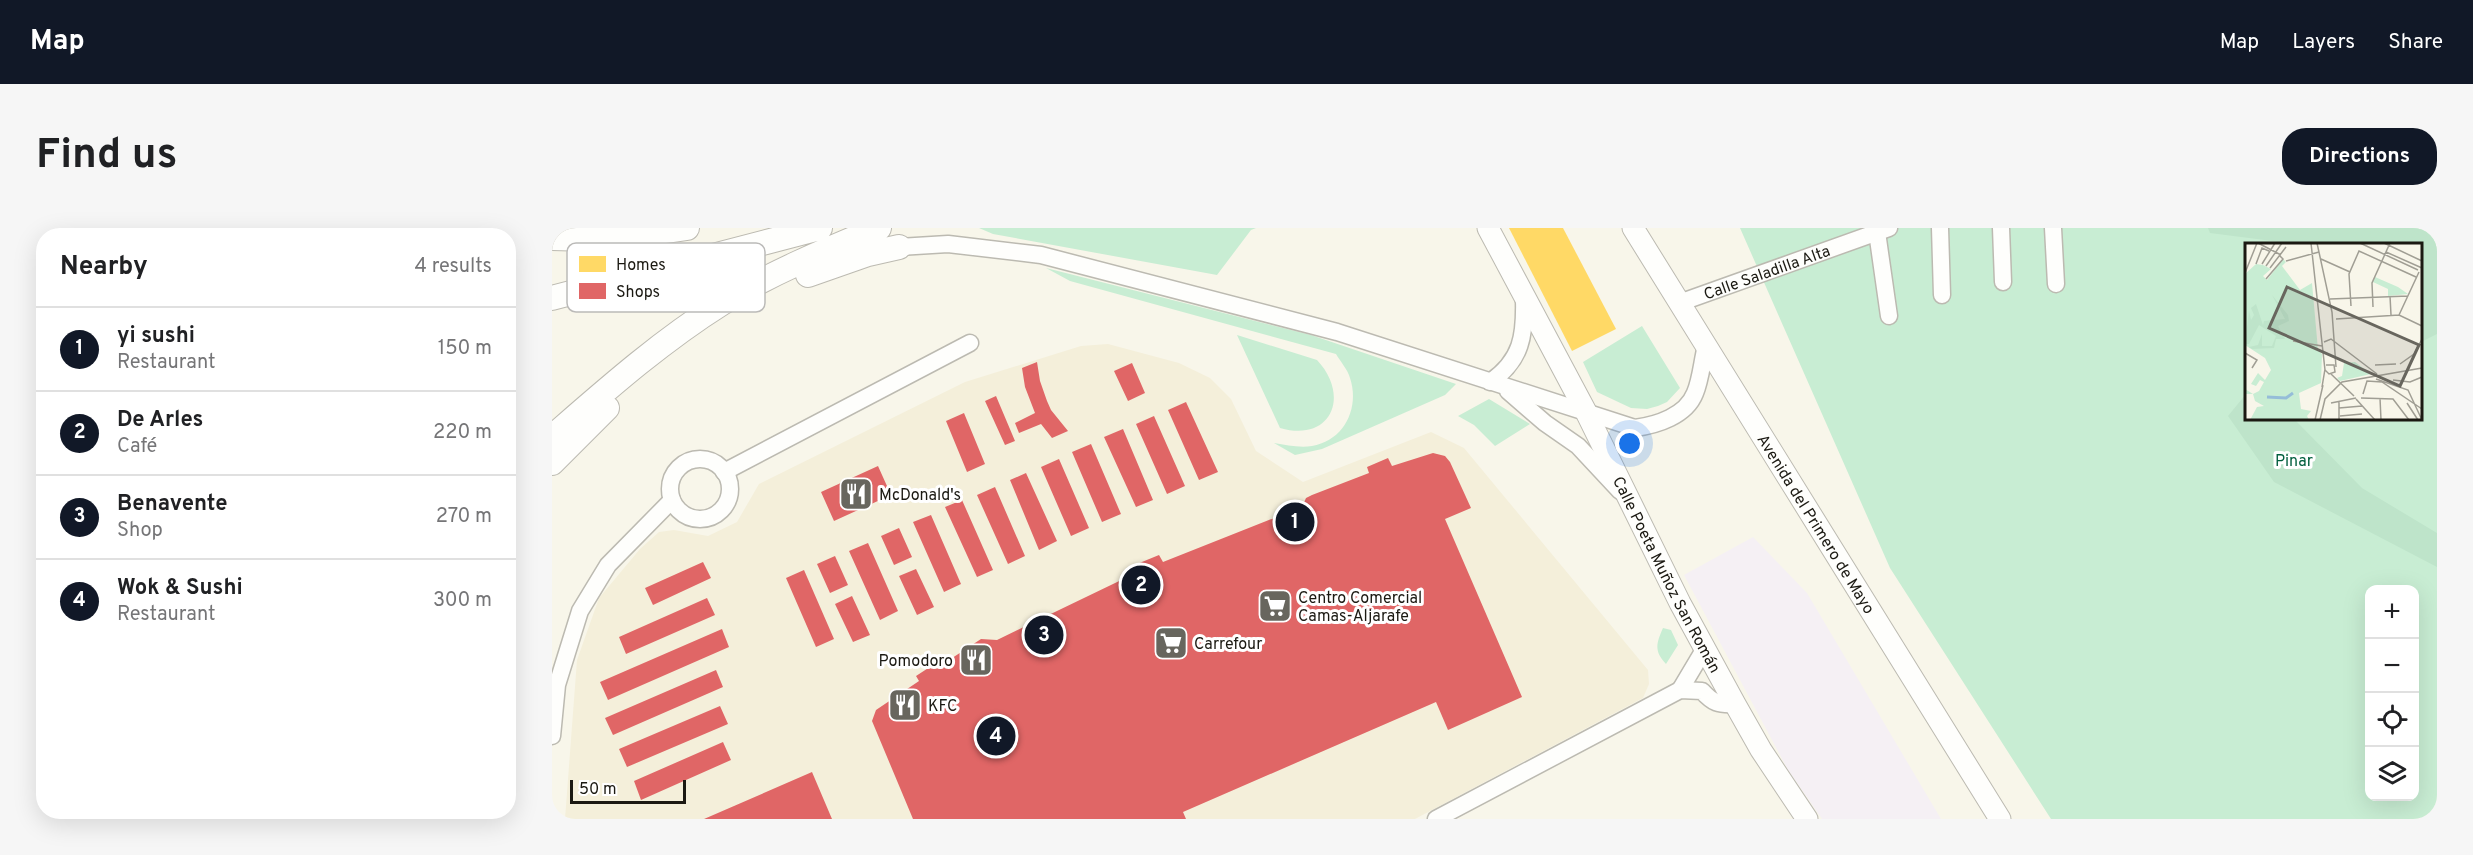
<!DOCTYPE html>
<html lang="en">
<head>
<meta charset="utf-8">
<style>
  body { margin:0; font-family:Overpass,sans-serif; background:#f6f6f6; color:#202124 }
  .controls { position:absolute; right:18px; bottom:18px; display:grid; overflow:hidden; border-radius:12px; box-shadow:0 6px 24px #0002 }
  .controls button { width:54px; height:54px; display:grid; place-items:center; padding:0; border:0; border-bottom:2px solid #e0e0e0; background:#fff; color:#202124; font:30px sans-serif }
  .scale { position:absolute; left:18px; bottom:15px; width:116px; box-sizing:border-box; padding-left:6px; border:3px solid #1b1912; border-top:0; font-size:16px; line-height:21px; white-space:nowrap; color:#1b1912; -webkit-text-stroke:4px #fff; paint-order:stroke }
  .you { position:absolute; left:1078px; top:216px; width:21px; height:21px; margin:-15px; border:4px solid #fff; border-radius:50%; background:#1a73e8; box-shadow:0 0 0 9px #1a73e833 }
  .badge { display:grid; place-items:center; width:39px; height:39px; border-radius:50%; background:#111827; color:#fff; font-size:20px; font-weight:700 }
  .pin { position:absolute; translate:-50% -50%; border:3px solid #fff; box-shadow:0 2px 6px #0006 }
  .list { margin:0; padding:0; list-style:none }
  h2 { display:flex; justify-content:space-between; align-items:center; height:78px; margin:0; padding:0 24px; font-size:26px }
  h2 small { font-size:20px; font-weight:400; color:#757577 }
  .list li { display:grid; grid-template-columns:39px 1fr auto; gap:18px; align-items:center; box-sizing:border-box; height:84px; padding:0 24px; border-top:2px solid #e0e0e0 }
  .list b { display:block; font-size:22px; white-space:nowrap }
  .list p { margin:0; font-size:20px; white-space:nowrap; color:#757577 }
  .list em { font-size:20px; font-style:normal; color:#757577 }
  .icon { flex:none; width:33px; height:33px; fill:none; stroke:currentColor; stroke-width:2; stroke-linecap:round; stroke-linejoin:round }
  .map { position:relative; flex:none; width:1885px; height:591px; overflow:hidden; border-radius:24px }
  header { display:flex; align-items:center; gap:36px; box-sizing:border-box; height:84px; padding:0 30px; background:#111827; color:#fff }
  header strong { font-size:28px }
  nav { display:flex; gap:33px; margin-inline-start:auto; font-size:21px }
  .intro { display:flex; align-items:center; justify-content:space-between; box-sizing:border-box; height:144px; padding:0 36px }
  h1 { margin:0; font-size:42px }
  .button { padding:15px 27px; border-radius:24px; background:#111827; color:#fff; font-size:21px; font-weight:700 }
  main { display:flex; gap:36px; padding:0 36px }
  aside { flex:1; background:#fff; border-radius:24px; box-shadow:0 6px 24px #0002 }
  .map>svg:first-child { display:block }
  .built { fill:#f4efda }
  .industrial { fill:#f5f0f4 }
  .green { fill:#c8edd3; fill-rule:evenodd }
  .forest { fill:#bee4ca }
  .homes { fill:#ffd966 }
  .shops { fill:#e06666 }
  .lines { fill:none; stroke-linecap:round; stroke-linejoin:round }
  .minor-casing { stroke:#bcbab1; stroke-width:19 }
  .major-casing { stroke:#bcbab1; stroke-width:23 }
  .highway-casing { stroke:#bcbab1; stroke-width:26 }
  .minor { stroke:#fefefc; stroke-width:16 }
  .major { stroke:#fefefc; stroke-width:21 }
  .highway { stroke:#fefefc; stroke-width:24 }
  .labels { text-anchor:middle; stroke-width:6; stroke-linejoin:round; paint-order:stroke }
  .street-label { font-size:16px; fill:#1b1912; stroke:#fff }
  .park-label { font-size:16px; fill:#005e3d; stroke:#fff }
  .poi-label { font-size:16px; fill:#1b1912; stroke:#fff; text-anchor:start }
  .inset-river { fill:none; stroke:#95bdd8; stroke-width:3 }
  .inset-road { fill:none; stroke:#a09e94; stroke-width:1.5 }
  .view { fill:#68665e; fill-opacity:0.15; stroke:#68665e; stroke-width:3 }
  .inset-edge { fill:none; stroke:#1b1912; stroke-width:3 }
  .key { fill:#fff; stroke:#bbbab8; stroke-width:1.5 }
  .key-label { font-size:16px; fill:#1b1912 }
</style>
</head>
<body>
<header>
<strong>Map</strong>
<nav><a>Map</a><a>Layers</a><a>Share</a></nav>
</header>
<div class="intro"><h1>Find us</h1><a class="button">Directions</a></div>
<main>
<aside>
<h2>Nearby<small>4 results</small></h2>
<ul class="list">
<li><span class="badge">1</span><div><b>yi sushi</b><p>Restaurant</p></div><em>150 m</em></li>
<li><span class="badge">2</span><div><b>De Arles</b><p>Café</p></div><em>220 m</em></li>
<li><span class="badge">3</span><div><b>Benavente</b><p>Shop</p></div><em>270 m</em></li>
<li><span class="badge">4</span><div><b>Wok &amp; Sushi</b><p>Restaurant</p></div><em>300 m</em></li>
</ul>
</aside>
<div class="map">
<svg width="1885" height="591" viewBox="0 0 1885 591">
  <rect width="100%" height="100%" fill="#f8f6ea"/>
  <path class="built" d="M556,116L627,135L658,150L679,171L704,223L751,254L879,204L912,220L1096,442L1097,456L1091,470L863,591H13L25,432L47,370L88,321L107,304L122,302L156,308L185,294L207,256L413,154L529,118Z"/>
  <path class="industrial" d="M1201,309L1255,365L1389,591H1270L1236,542L1132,347Z"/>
  <path class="green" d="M427,0H704L699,2L665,47L441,6Z
    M1188,0H1885V591H1499L1338,340ZM1694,16H1868V190H1694ZM1818,362H1862V568H1818Z
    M494,40L759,107L904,156L893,167L770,221L743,227L722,215C735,217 747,220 760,218C792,213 808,180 798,150C796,142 788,133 784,126L518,53Z
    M1090,98L1128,160L1115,174L1106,178L1095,181L1079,180L1045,164L1031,134Z
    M685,107L765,132C799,168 779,215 728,200Z
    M937,171L978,196L943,218L922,197L906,188Z
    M1111,400L1119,402L1126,417L1114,436C1102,423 1104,416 1111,400Z"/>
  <path class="forest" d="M1656,0H1885V106L1869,114L1868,16H1744L1658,5Z
    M1694,166V190L1748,191L1744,193L1810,260L1885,305V339L1722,254L1676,188Z"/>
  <path class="homes" d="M957,0H1011L1064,101L1020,123Z"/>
  <path class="shops" d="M485,134L488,153L495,173L499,182L516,203L500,210L489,196L467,205L463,195L483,185L473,159L470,140Z
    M580,135L593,165L576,173L562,143Z
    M444,168L463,213L453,217L433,173Z
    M634,174L666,244L647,252L616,182Z
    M412,185L433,236L415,244L394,193Z
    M602,188L633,258L615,266L584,196Z
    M571,201L601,272L584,279L552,209Z
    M539,216L569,286L550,294L520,224Z
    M881,225L893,228L898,234L919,280L893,291L970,469L896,502L884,474L631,584L634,591H361L320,493L324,482L367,453L364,448L384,435L388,438L429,411L445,412L588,343L585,336L607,327L611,334L750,279L754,270L760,267L817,245L815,239L836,230L840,238Z
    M507,231L537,300L519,308L489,239Z
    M326,238L339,267L282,293L269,264Z
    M474,245L505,313L487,322L458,252Z
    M443,259L473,328L456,336L425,267Z
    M410,272L441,342L425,349L393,279Z
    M379,287L409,356L392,364L361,294Z
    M347,300L360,329L342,337L329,308Z
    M316,315L346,383L328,392L297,323Z
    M283,328L296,357L278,365L265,336Z
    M151,334L159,350L101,377L93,360Z
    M364,341L382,379L365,387L347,348Z
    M252,342L282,411L264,419L234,350Z
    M300,368L318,407L301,414L283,376Z
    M155,370L163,387L74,426L67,409Z
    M170,401L177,419L56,472L48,454Z
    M164,442L171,459L61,507L53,490Z
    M168,478L176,496L75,539L67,521Z
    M171,514L179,532L89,572L82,553Z
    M260,544L280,591H152Z"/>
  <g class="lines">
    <defs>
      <g id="minor">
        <path d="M1388,0L1390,67"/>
        <path d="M1449,0L1451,54"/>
        <path d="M1501,0L1504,56"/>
        <path d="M1325,4L1337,88"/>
        <path d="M347,19L396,16L489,27L785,104L1083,200C1105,197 1134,188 1143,165C1149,151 1150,133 1154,118"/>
        <path id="s1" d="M1127,75L1337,0"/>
        <path d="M938,154C970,132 973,107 972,71"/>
        <path d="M956,163L993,195L1026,218L1068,263"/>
        <circle cx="148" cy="261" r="30"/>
        <path d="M172,244L418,115"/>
        <path d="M1128,462L1153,420"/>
        <path d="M0,508L5,457L28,383L56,337L120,272"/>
        <path d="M884,591L1128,462L1150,463C1161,475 1166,477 1183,476"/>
      </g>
      <g id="major">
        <path id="s2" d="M936,0L1033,182L1128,375L1183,476L1209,522L1255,591"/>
        <path id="s3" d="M1081,0L1448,591"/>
      </g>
      <path id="highway" d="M0,10C46,12 90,7 135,0
        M256,47L316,26L347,19
        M0,70L268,0
        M0,209C54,162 108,114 170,75C219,45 274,22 327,0
        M0,235L55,180"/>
    </defs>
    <use href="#minor" class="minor-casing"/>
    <use href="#major" class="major-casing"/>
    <use href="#highway" class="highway-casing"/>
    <use href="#minor" class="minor"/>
    <use href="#major" class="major"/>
    <use href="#highway" class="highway"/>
  </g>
  <defs>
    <symbol id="restaurant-square" viewBox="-11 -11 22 22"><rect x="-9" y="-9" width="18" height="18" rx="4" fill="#68665e" stroke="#fff"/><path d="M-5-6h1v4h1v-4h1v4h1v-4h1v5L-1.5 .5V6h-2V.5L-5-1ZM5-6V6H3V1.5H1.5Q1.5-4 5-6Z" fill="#fff"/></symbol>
    <symbol id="supermarket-square" viewBox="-11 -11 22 22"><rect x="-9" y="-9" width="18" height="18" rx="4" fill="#68665e" stroke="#fff"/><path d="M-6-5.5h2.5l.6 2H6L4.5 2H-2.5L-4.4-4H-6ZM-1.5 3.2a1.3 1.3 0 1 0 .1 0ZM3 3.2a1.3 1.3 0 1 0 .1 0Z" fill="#fff"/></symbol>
  </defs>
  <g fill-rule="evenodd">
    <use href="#restaurant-square" x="285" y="247" width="38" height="38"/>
    <use href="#supermarket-square" x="704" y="359" width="38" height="38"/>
    <use href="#supermarket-square" x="600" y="396" width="38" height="38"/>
    <use href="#restaurant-square" x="405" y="413" width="38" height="38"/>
    <use href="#restaurant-square" x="334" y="458" width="38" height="38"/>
  </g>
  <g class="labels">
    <g class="street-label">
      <text dy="6" stroke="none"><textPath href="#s1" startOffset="93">Calle Saladilla Alta</textPath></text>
      <text dy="6" stroke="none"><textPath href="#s3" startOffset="348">Avenida del Primero de Mayo</textPath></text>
      <text dy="6" stroke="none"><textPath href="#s2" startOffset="390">Calle Poeta Muñoz San Román</textPath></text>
    </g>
    <g class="park-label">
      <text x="1742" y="238">Pinar</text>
    </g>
    <g class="poi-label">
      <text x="327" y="272">McDonald's</text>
      <text x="746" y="375">Centro Comercial<tspan x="746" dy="18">Camas-Aljarafe</tspan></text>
      <text x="642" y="421">Carrefour</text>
      <text x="401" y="438" text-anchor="end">Pomodoro</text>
      <text x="376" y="483">KFC</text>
    </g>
  </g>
  <g transform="translate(1693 15)">
    <rect width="177" height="177" fill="#f8f6ea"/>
    <path d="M38,16L41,19L37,23L55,47L67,40L73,107L77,111L76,140L54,150L56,166L66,168L62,173L64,177H5L12,164L19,163L10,158L8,151H0V146L8,151L14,148L19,139L15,137L11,143L6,141L13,130L20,137L26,127L20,115L0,102V31L11,21L18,22L26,26L18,33L22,37ZM130,34L153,44L163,51L143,53V46L128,39ZM110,119L126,131L95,138L92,135L97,133L99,120Z" fill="#c8edd3"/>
    <path d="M27,52L43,72L44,78L33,83L40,96H31L29,105L7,106L4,104L13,102L17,91V103H27L31,93L14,82L4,101H0L4,67L6,77L9,72L6,65L11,61L18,82L19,78L40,76Z" fill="#bee4ca"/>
    <path class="inset-river" d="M22,154L41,155L48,150"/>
    <path class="inset-road" d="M13,0L36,12M66,0L80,127L84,131L90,129L89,122H81M72,0L87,69L91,124M115,0L173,27M139,0L177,18M141,9L177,25M76,16L105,29M41,18L74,9M11,21L17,5L24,8M17,21L30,0M21,23L37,0M25,25L41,4M0,30L12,0M21,36L38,16L35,13M145,53L146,72M85,56L163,53M106,63L104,31L114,8L171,34M128,64L127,40L145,0M0,68V100M154,72L174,29M91,76L154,72L177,83M48,98L77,103M79,99L86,96L132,131M0,110L12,117L7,125M155,121L169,111L177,96M130,122L151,121M86,131L109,153M131,136L163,147L177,177M148,137L165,139L177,134M77,144L80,126M118,151L122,138L137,139L177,166M116,155L148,156L164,177M135,155L136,177M111,156L130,177M94,158V177M86,160L111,155M162,160L173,177M94,165L117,163M95,173L117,171M70,177L78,142M75,177L80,156L97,139L177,125"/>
    <path class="view" d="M42,44L174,102L155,143L24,85Z"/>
    <rect width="177" height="177" class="inset-edge"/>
  </g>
  <rect x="15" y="15" width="198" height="69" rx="9" class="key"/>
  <rect x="27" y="28" width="27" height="16" fill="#ffd966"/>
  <rect x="27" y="55" width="27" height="16" fill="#e06666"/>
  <g class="key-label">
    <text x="64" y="42">Homes</text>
    <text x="64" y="69">Shops</text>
  </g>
</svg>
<div class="controls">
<button>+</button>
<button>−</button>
<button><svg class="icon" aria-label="locate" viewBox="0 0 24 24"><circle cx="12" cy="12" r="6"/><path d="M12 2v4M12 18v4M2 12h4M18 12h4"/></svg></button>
<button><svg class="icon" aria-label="layers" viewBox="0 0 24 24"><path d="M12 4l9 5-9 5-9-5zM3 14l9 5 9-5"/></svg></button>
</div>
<div class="scale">50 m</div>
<div class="you"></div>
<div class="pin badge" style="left:743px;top:294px">1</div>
<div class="pin badge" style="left:589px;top:357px">2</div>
<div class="pin badge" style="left:492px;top:407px">3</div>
<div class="pin badge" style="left:444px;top:508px">4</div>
</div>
</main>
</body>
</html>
